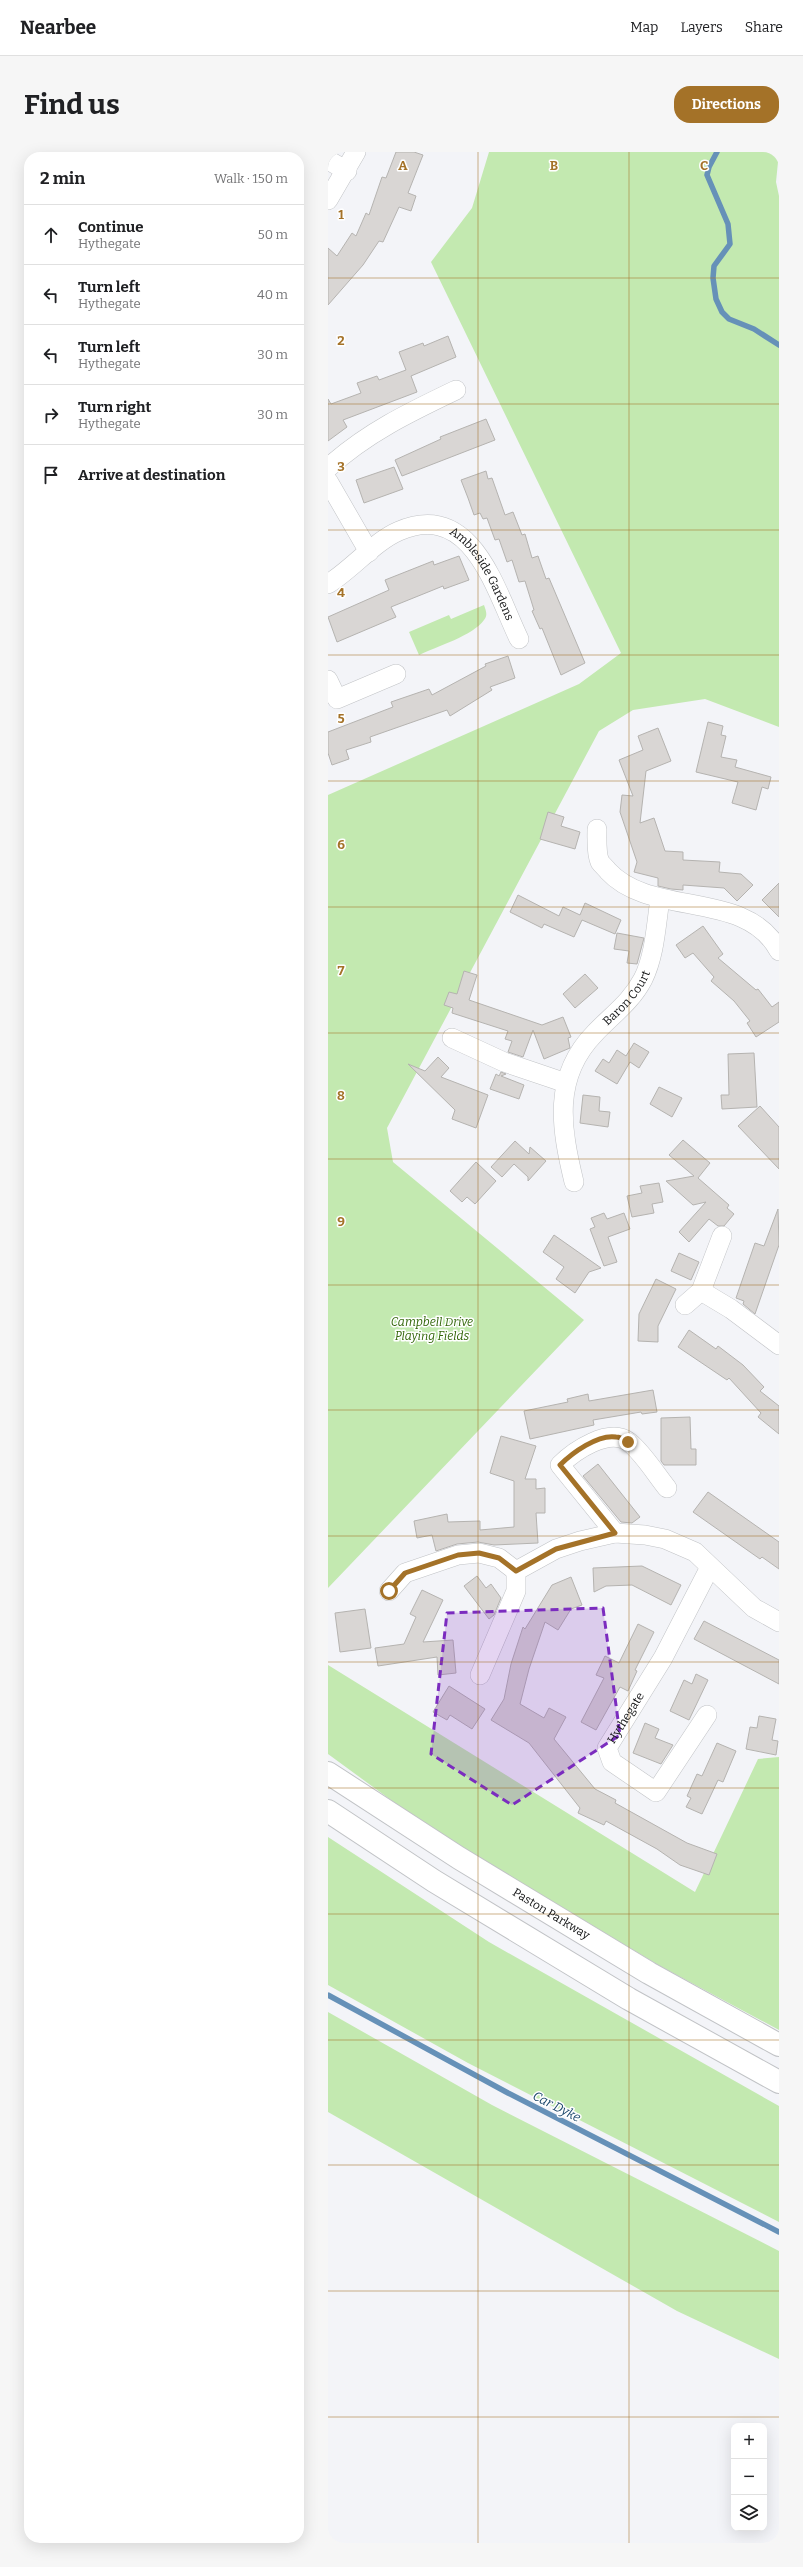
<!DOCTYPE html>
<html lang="en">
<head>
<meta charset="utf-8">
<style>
  body { margin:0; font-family:Bitter,serif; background:#f6f6f6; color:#202124 }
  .controls { position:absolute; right:12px; bottom:12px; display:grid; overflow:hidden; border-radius:8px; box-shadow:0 4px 16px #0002 }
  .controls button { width:36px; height:36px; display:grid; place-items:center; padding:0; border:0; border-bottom:1px solid #e0e0e0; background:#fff; color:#202124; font:20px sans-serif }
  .stop { position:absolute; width:12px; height:12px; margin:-9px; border:3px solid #a47228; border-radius:50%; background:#fff }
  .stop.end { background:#a47228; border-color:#fff; box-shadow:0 1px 4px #0008 }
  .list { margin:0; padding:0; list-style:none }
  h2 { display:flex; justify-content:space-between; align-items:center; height:52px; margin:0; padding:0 16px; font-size:17px }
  h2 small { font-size:13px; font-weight:400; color:#757577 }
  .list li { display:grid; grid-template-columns:26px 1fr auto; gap:12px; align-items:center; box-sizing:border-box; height:60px; padding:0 16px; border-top:1px solid #e0e0e0 }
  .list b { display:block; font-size:15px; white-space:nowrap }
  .list p { margin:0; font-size:13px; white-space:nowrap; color:#757577 }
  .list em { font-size:13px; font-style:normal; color:#757577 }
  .icon { flex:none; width:22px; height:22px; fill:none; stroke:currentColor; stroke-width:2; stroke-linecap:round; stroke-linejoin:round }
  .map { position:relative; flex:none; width:451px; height:2391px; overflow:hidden; border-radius:16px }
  header { display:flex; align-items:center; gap:24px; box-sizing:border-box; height:56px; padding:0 20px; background:#fff; border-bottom:1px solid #e0e0e0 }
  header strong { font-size:19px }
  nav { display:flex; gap:22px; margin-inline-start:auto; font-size:14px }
  .intro { display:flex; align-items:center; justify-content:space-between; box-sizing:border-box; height:96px; padding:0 24px }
  h1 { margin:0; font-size:28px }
  .button { padding:10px 18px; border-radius:16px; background:#a47228; color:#fff; font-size:14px; font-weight:700 }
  main { display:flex; gap:24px; padding:0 24px }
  aside { flex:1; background:#fff; border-radius:16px; box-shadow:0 4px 16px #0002 }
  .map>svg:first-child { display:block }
  .green { fill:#c3e9b0 }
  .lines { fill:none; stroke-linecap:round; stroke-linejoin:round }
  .stream { stroke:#6691b8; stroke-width:5.5 }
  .building { fill:#d9d6d4; stroke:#b5b3b0 }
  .minor-casing { stroke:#c1c3c6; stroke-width:20 }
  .highway-casing { stroke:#c1c3c6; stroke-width:24 }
  .minor { stroke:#fff; stroke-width:19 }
  .highway { stroke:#fff; stroke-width:22 }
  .route { stroke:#a47228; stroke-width:5 }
  .marked { fill:#7b2cbf; fill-opacity:0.2; stroke:#7b2cbf; stroke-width:3; stroke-dasharray:8 5; stroke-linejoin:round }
  .grid { fill:none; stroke:#a47228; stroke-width:1; stroke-opacity:0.55 }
  .labels { text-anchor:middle; stroke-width:3; stroke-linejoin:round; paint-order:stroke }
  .street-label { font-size:12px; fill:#141516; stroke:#fff }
  .park-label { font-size:12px; font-style:italic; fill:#33670a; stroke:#fff }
  .water-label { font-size:13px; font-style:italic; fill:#1b476b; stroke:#fff }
  .grid-label { font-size:13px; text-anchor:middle; font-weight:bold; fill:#a47228; stroke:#fff; stroke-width:3; stroke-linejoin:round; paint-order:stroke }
</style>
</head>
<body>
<header>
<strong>Nearbee</strong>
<nav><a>Map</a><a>Layers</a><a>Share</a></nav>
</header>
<div class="intro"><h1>Find us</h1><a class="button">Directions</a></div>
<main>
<aside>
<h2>2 min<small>Walk · 150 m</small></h2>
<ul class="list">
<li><svg class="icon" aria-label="ahead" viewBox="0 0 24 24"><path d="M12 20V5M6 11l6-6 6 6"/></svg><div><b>Continue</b><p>Hythegate</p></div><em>50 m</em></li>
<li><svg class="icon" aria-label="left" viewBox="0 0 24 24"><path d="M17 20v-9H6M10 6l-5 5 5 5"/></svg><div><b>Turn left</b><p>Hythegate</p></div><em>40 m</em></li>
<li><svg class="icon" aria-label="left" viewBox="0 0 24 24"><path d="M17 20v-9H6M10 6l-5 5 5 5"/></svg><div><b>Turn left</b><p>Hythegate</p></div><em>30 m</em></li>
<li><svg class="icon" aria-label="right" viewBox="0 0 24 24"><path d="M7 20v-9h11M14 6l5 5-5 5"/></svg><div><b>Turn right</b><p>Hythegate</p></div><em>30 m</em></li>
<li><svg class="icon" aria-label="arrive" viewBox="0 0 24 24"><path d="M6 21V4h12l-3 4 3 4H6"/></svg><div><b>Arrive at destination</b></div></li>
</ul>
</aside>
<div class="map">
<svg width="451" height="2391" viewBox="0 0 451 2391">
  <rect width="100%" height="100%" fill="#f3f4f8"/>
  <path class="green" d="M161,0H451L448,30L451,44V575L377,547L305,558L271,579L59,976L65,1010L256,1168L0,1436V643L251,532L293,501L103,110L144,56Z
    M156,453C158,459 160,463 156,468C146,483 108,495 91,503L81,480L121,463L123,467Z
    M0,1513L367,1740L430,1607L451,1605V1878L332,1814L97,1673L0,1602Z
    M0,1685L161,1790L451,1954V2070L140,1911L0,1833Z
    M0,1860L164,1953L451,2099V2207L349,2159L0,1960Z"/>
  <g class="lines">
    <path class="stream" d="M389,0L381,15L379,23L400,72L402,92L386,114L385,126L388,147L394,160L401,167L426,177L451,193
      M0,1843L180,1941L451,2080"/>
  </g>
  <path class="building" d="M68,0H86L95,3L80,41L88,44L83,59L71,55L55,90L51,89L35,113L0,153V96L9,104L24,81L28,84L38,61L41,63L54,25L58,26Z
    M120,184L128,205L83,224L89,240L15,268L19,275L0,289V247L3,252L33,241L29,231L49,224L51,228L78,218L71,200L95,191L96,194Z
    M158,267L167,288L74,324L67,308L113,287L112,285Z
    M66,315L75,337L36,351L28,328Z
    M158,319L160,327L164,326L177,363L185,360L194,383L197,382L204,406L210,404L218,427L221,426L257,511L233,523L214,476L212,477L204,459L206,458L197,429L191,430L184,408L179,410L171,387L167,388L159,366L155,367L152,361L146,363L140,346L133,328Z
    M131,404L141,428L116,437L115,434L63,455L68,465L9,490L0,465L61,438L57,428L105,409L106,413Z
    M180,504L187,526L162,535L164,538L122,564L119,558L42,585L43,590L18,598L21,607L4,613L0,601V580L65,555L63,550L101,537L104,543L158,514L157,512Z
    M380,570L395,574L393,583L398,584L393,605L409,608L407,615L443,625L440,637L434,635L428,658L404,651L410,630L368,620Z
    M330,576L343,609L318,619L312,671L326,666L337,699L355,700V708L392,710L391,720L413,722L425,733L409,749L396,736L355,733V738L343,737L330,734V726L306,720L309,710L292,660L294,643L305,644L291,608L315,598L310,584Z
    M220,660L236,665L233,674L252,680L247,697L212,687Z
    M451,731V765L434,748Z
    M190,743L231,764L235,755L252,763L257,751L293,768L287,782L254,768L246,785L216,772L214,776L182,760Z
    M375,774L395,802L390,806L428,838L430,837L444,855L451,850V870L428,885L419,871L422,869L406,849L383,829L386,825L365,801L357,806L348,793Z
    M289,781L316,786L309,812L299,811L301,799L286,797Z
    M136,819L149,823L141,848L214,873L235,865L243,885L240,886L242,896L216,907L205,878L195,905L180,900L184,889L177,887L180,879L124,861L125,856L116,853L121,840L129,842Z
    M257,822L270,836L247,856L235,842Z
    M306,891L321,900L311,916L302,910L289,932L267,919L275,907L281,911L289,898L298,904Z
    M426,901L429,955L394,957L393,943H401L400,902Z
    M110,905L121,916L113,925L160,943L148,976L124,967L127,958L80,912L97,919Z
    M173,920L178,922L173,924L196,933L191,947L162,937L168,922L171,924Z
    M331,935L354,946L344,965L322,952Z
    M255,943L272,945L271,959L282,960L280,975L252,971Z
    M432,954L451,975V1017L410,974Z
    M355,988L382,1011L370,1026L401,1053L399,1056L406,1062L396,1074H390L381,1067L361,1090L351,1080L378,1050L365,1053L338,1029L366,1024L341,1003Z
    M187,989L201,1002L202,995L218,1009L200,1029V1025L186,1012L174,1025L163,1015Z
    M148,1010L168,1029L147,1052L139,1045L134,1050L122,1039Z
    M331,1031L335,1050L324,1052L326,1061L304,1065L299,1044L314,1041L312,1034Z
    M450,1057L451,1093L427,1162L415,1152L416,1149L408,1146L427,1091L436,1094Z
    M276,1061L279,1067L296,1061L302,1077L280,1085L289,1110L276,1114L262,1077L267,1075L263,1066Z
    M226,1083L273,1116L261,1120L247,1141L228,1127L236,1115L215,1100Z
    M351,1101L371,1110L363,1128L343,1119Z
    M328,1127L348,1137L330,1174V1190L310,1189L311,1162Z
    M361,1178L388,1197L390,1194L415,1213L436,1235L432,1239L451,1254V1282L430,1265L433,1261L401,1226L399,1228L350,1195Z
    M325,1238L329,1260L314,1262L313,1260L265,1268L266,1273L202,1287L196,1259L240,1250L239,1247L260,1242L261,1249Z
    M362,1265L363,1297H368V1313H336L333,1309V1266Z
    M173,1284L208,1294L197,1327H208V1337L217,1336V1361H208L210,1391L166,1393L150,1390L129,1392L108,1399L104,1383L89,1386L86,1369L119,1362L120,1370L152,1369V1378L186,1375V1329L162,1321Z
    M270,1312L312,1365L304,1371L293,1370L255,1324Z
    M380,1340L451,1390V1417L434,1405L432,1407L365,1360Z
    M314,1414L353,1433L343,1453L304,1433L278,1434L266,1440L265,1416Z
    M149,1424L158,1436L163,1432L173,1446L166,1463L161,1467L136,1434Z
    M243,1425L254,1453L243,1457L230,1478L217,1470L201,1517L192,1552L216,1566L221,1556L238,1565L226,1587L267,1637L288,1648L287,1651L359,1691L389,1702L381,1723L352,1713L329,1697L278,1669L276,1673L250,1661L252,1656L201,1591L163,1568L176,1547L183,1512L195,1475L197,1477L224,1433Z
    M94,1438L115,1448L95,1490L125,1488L128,1521L110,1523L109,1505L50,1514L47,1496L76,1492L88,1465L82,1462Z
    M37,1457L43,1496L12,1500L7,1461Z
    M376,1469L451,1508V1532L366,1487Z
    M310,1472L326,1480L307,1518L309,1519L300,1539L292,1535L268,1578L253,1570L276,1526L268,1523L277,1504L291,1511Z
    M368,1522L380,1528L361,1568L342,1559L356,1528L364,1532Z
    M121,1534L157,1557L144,1577L122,1563L119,1568L105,1560Z
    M431,1564L448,1567L444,1588L450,1589L448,1603L418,1597L422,1575L429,1576Z
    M317,1571L331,1577L327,1586L345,1593L333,1612L305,1601Z
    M389,1591L408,1599L395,1630L390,1628L374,1662L358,1655L363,1646L359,1644L369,1622L374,1624Z"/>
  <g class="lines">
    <defs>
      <g id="minor">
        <path d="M0,8L19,19"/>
        <path d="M0,48L28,0"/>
        <path d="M0,316C38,281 82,260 128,238"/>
        <path d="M0,329L41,400"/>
        <path id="s1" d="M0,432C23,418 47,389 71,379C144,348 167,437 191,487"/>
        <path d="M0,528L9,547L68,522"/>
        <path d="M269,677C269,686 268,702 272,710C274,713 278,716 280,719C323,766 419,737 451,799"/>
        <path d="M124,886L176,910L238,931"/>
        <path id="s2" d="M246,1030C233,976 224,925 267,881C284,863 303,850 315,827C327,803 328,773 332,747"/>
        <path d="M373,1139L403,1157L451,1193"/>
        <path d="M357,1153L373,1139L394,1084"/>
        <path d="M287,1381L232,1313C246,1299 281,1275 301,1290C315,1301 327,1321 339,1336"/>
        <path d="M61,1439L77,1421L130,1403L151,1401L171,1406L188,1419"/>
        <path d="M152,1523L188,1439V1419L228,1397L252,1389L287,1381L317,1383L337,1387L367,1400L426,1456L451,1470"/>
        <path id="s3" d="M379,1563L328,1640L284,1610L279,1596L335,1506L382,1415"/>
      </g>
      <g id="highway">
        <path id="s4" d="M0,1621L131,1706L321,1821L451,1893"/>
        <path d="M0,1659L106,1729L301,1847L451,1930"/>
      </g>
    </defs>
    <use href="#minor" class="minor-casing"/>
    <use href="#highway" class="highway-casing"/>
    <use href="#minor" class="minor"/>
    <use href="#highway" class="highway"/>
  </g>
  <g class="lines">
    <path class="route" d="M61,1439L77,1421L130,1403L151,1401L171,1406L188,1419L228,1397L287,1381L232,1313C244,1301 270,1282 288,1285C292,1285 297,1288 300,1290"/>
  </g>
  <path class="marked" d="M275,1456L292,1583L184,1653L103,1602L119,1461Z"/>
  <path class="grid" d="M150,0V2391M301,0V2391M0,126H451M0,252H451M0,378H451M0,503H451M0,629H451M0,755H451M0,881H451M0,1007H451M0,1133H451M0,1258H451M0,1384H451M0,1510H451M0,1636H451M0,1762H451M0,1888H451M0,2013H451M0,2139H451M0,2265H451"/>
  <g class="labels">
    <g class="street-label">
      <text dy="4" stroke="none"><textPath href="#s1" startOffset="197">Ambleside Gardens</textPath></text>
      <text dy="4" stroke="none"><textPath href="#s2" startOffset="206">Baron Court</textPath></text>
      <text dy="4" stroke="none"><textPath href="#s3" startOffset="196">Hythegate</textPath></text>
      <text dy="4" stroke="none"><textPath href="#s4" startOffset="264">Paston Parkway</textPath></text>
    </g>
    <g class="park-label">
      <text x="104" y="1174">Campbell Drive<tspan x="104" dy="14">Playing Fields</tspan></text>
    </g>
    <g class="water-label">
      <text transform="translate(229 1954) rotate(27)" y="5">Car Dyke</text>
    </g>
  </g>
  <g class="grid-label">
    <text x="75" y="18">A</text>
    <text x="226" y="18">B</text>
    <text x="376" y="18">C</text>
    <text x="13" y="67">1</text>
    <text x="13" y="193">2</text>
    <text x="13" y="319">3</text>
    <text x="13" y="445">4</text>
    <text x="13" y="571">5</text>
    <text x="13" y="697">6</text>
    <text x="13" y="823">7</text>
    <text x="13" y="948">8</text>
    <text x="13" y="1074">9</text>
  </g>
</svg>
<div class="controls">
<button>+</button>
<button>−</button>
<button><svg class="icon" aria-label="layers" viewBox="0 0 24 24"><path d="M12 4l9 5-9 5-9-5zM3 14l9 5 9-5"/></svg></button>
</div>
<div class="stop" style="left:61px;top:1439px"></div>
<div class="stop end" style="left:300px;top:1290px"></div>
</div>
</main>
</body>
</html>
